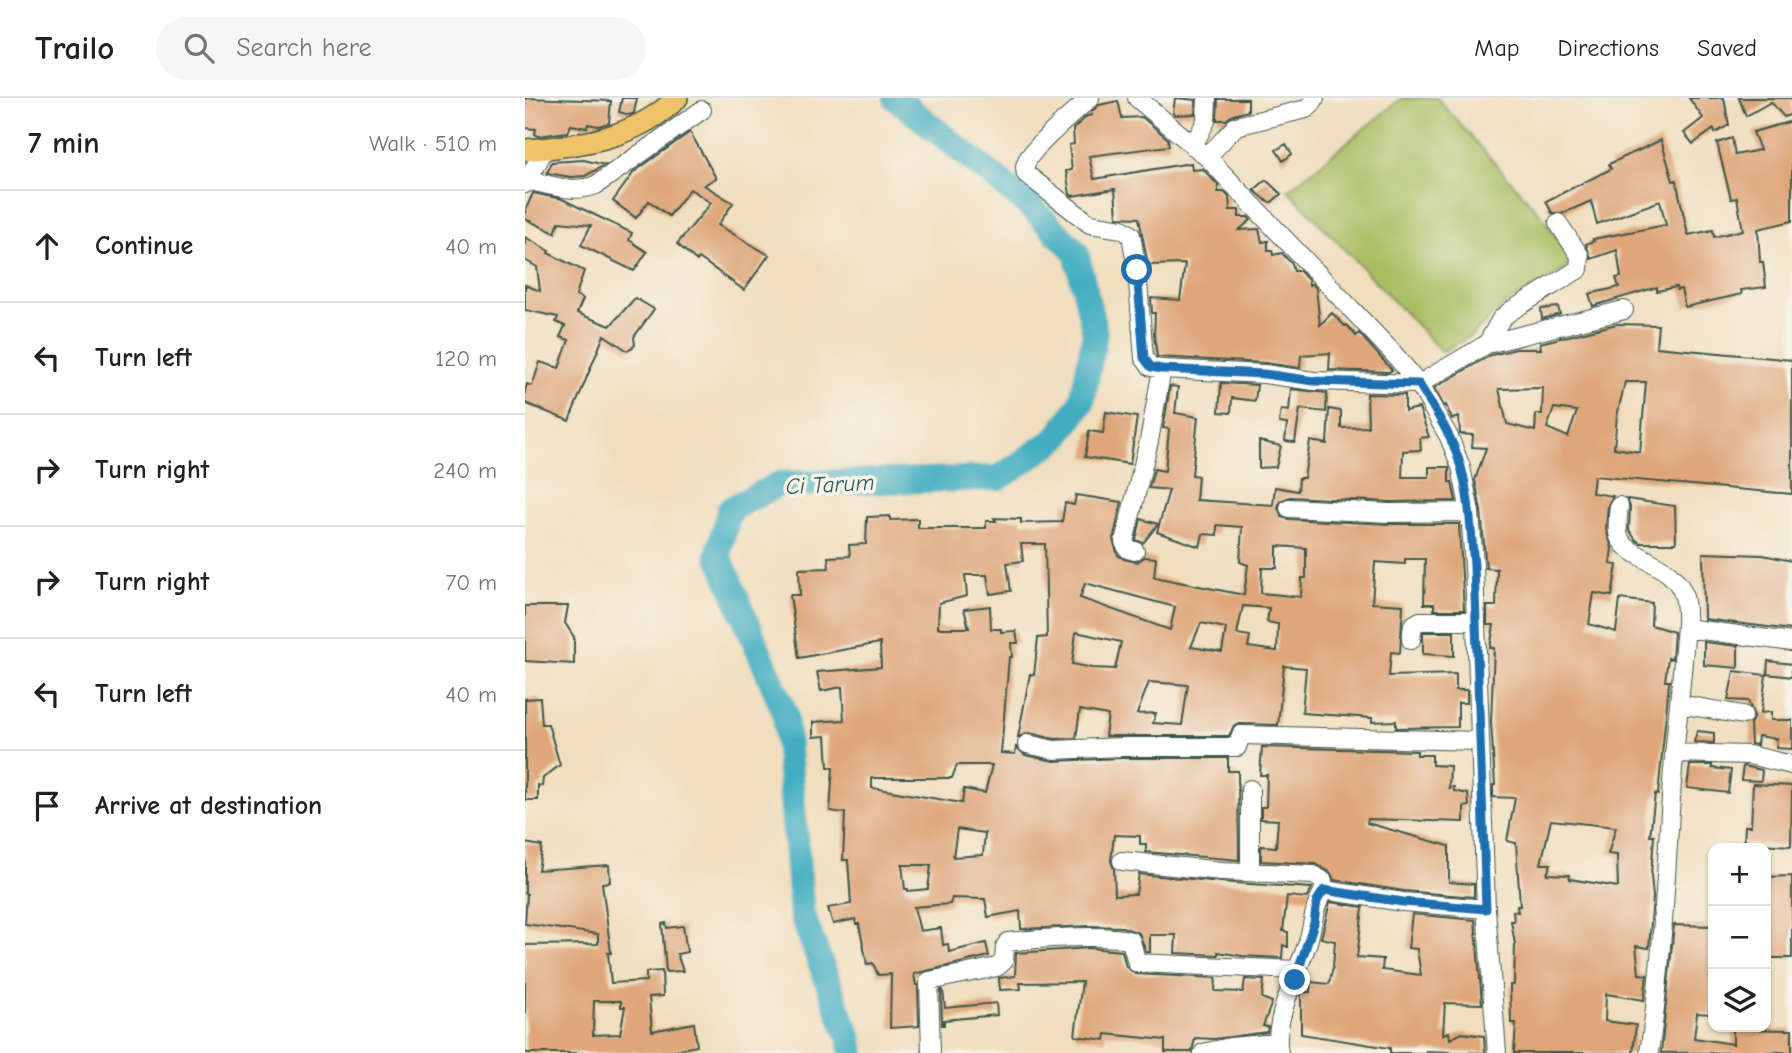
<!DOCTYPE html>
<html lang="en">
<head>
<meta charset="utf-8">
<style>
  body { margin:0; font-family:"Comic Neue",sans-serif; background:#f6f6f6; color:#202124 }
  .controls { position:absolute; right:21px; bottom:21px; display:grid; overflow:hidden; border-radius:14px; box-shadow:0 2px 5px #0004 }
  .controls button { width:63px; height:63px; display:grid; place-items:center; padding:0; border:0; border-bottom:2px solid #e0e0e0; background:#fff; color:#202124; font:35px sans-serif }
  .stop { position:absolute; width:21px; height:21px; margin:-16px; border:5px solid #1f6fb2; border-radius:50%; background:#fff }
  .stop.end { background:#1f6fb2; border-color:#fff; box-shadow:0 2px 7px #0008 }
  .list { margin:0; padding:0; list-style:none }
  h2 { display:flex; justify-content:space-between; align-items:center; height:91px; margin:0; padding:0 28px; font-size:30px }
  h2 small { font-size:23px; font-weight:400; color:#757577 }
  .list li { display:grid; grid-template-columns:46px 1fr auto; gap:21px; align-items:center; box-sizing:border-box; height:112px; padding:0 28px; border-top:2px solid #e0e0e0 }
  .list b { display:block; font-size:26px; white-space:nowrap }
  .list em { font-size:23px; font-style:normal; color:#757577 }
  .icon { flex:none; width:38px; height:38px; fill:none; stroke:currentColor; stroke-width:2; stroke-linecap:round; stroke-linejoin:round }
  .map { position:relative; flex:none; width:1267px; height:955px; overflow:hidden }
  header { display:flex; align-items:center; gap:42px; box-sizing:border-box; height:98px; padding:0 35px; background:#fff; border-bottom:2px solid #e0e0e0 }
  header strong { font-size:33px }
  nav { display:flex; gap:38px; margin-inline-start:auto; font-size:24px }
  .search { width:490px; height:63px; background:#f6f6f6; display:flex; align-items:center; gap:18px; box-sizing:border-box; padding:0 24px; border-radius:38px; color:#757577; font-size:26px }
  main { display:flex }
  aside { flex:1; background:#fff }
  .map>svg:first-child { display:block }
  .green { fill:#a9bd61; stroke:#647d4a; stroke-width:2 }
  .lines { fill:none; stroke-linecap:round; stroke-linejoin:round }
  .river { stroke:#42adc1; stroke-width:26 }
  .building { fill:#dea679; fill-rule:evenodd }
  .minor-casing { stroke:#3e5549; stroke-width:20 }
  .major-casing { stroke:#3e5549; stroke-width:24 }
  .minor { stroke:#fff; stroke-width:18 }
  .major { stroke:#f0c369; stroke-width:21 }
  .route { stroke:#1f6fb2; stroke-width:9 }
  .labels { text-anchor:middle; stroke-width:7; stroke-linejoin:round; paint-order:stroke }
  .water-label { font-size:23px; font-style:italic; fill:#2a5f5e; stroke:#f7f3e8 }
</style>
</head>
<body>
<header>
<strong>Trailo</strong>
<div class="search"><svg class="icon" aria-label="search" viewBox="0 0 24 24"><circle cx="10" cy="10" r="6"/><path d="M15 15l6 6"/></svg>Search here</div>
<nav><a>Map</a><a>Directions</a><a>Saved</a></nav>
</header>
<main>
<aside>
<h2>7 min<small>Walk · 510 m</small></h2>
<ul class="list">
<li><svg class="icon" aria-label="ahead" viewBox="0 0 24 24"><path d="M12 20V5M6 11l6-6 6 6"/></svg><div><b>Continue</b></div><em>40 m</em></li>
<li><svg class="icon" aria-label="left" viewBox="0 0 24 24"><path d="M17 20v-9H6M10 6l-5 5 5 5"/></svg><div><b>Turn left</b></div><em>120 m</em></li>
<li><svg class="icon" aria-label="right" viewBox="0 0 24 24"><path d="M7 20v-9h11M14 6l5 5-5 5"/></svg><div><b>Turn right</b></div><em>240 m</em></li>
<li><svg class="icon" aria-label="right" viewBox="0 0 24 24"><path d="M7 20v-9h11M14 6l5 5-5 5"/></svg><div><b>Turn right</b></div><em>70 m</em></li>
<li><svg class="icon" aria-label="left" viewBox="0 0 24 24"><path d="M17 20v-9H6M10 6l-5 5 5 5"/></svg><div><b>Turn left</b></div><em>40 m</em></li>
<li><svg class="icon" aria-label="arrive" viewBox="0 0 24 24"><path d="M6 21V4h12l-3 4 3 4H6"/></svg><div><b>Arrive at destination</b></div></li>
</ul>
</aside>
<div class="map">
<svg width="1267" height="955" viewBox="0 0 1267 955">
  <rect width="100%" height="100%" fill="#f7f3e8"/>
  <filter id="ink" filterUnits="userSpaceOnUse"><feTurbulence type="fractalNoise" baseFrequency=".0143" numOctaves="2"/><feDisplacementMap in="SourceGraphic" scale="14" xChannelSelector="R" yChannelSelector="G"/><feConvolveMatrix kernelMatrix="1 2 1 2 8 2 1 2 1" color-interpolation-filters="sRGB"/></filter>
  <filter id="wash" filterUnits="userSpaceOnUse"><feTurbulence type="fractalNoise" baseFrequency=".00686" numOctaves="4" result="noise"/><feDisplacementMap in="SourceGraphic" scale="28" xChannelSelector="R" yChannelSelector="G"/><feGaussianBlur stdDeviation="1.57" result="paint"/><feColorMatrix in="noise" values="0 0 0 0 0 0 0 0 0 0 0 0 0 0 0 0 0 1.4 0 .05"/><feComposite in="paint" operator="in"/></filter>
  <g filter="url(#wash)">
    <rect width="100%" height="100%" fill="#f0debe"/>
    <path class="green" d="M877,0H912L1015,116L1050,166L980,206L947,237L917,254L763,92Z"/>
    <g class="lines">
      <path class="river" d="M327,955L324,939L277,817L260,615L193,456L205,411L254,386L474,380L531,341L557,304L570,235L551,154L505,108L371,0"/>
    </g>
    <g id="blocks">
      <path class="building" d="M0,0L86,3L84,25L73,28L63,26L62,30L46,27L43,34L13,38L10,36L11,31L0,30Z
        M97,0H112L109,15L105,17L94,14Z
        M650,0L671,2L670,16L650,17L648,15Z
        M1164,0H1199L1204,27L1190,35L1189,31L1168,46L1159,35L1178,20Z
        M1214,0H1267V16L1259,19L1246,4L1221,18Z
        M693,1H723V13L708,17L701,22H692Z
        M593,3L597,20L617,19L643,41L644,48L564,58L569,81L666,65L667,72L678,71L693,87V94H699L704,99L705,112H714V119H723L726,122L714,132L734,131L737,144L743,143V152H747L748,157L757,155L767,166L769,173H775L783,182L784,187L787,186L791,190L795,227L807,215L820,228L822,227L831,238L834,235L867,272L864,274L804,272L805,255L776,257L775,270L740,265L632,259L629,237L630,215H627L626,200L655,202L660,166L623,167L614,120L592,119L590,91L547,98L545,96L541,73L547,72L544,47L549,46L548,31L562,18L567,17L566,14L574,7Z
        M1267,23V123L1233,131L1235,164H1238L1241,189L1216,192L1217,196L1160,209L1156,191L1152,192L1151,189L1132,193V189L1068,208L1064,196L1094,189L1091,180L1096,179L1092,152L1066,161L1061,146L1069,143L1068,141L1141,127L1135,103L1072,126L1066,103L1039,115H1027L1021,103L1086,71L1084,66L1136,42L1148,83L1151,82L1163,137L1188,132L1189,139L1218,132L1212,100L1206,101L1192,45L1207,40L1210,57L1235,52L1228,34Z
        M165,34L191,80L179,87L208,105L193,127L244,157L219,192L174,160L172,163L152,146L186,105L165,91L144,118L124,103L111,120L88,103L109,74Z
        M761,46L767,56L758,63L751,52Z
        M59,62L80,67L60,78L46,79L22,75L27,64Z
        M741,82L756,96L747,104H743L729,92Z
        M8,95L37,101L107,135L104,142L122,154L109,173L56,147L66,127L34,124L30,135L0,121V113Z
        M0,139L24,153L23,155L59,173L51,197L58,201L52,215L85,228L110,200L129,211L109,239L110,247L103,253L79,237L44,323L0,305V293L2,286L7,288L15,264L34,270L44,242L35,239L40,228L31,224L33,219L0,212V187L15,193L12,169L0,162Z
        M1033,209L1035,216L1017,221L1016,211Z
        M1092,226L1133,227L1131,249L1267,262V396L1069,378L1067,395L1088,398L1083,407L1081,432L1087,450L1085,466L1092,467L1087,498L1069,495L1064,526L1091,534L1095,501L1127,505L1126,527L1149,534L1147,561L1143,560L1140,583H1145L1144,585L1133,697L1130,696L1125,738H1129L1126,777L1128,799L1124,850L1111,848L1114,876L1122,877L1119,902L1081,896L1080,923L1111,927L1108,955H989L991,925H986L985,887H989L990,846L986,823H989L988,813L993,814L992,808H995L991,745L982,743L990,700L968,699V687H970L966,623L969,550H965L969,527H962V508H971L972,471L961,470L956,413L950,382L961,350L947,349L948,337L935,336L934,319L927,321L921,307L919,308L909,290L966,257L991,251H1016L1015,245ZM1100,284H1121L1115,354L1089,350L1092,318ZM1018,290L1017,316H1011L1010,333L982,326L974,291ZM1029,310L1052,313L1043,339L1022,330ZM1026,722L1091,729L1083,756L1092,757L1093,789L1045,781L1044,777L1022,776L1026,766H1016Z
        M696,285L732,287L730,303L707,300L706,315L694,314Z
        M645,288L653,289L650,315L673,319L667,377L673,378L671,402L748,407L750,389L773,393L774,380H779L785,343L802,346L804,311L816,313V330L843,329L842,296L880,297V313L894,310L904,339L895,340L896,352L878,353L877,379H904V369H924V384H927L931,403L864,404L765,399L755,403L753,410L757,419L763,421L864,426H934L939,512H909V506H899L900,461H880V466L850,464L847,505L878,507L875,555L866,554L864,578L931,576V592H942V605H933V629L871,630V623L847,624V620L777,615L781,570L759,568L753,627L715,626L709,628L704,638H580L583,617L555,612L551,640L530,641L504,635L493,639L505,576L509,577L513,540L522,539L520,446H496L498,463L482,465L486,493L465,496L462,477H440L442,498L414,505L413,530H444L439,511L465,508L466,531H476V534L491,533L493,545H486L487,559H484L476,655L490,656L491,649L500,657L529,663L597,660H703V673H713L714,762L621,754V746H615V738L589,737L586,763L589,771L590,797L611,796L614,776L696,784L787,790L782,800L762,798L758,833L763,834V849L758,847L757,860L717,858L693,854V857L650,855L651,837H625V854H621L614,835L597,829L564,828L496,831L495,813L463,819L460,801L427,800L425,806L389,809L395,833L416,830L418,847L423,846L424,854L461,845L464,858L389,876L391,887H393L394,928L365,930L366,876L353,877L348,865L342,866L334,826H331L330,821L308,826L303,810L326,806L323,762H318L320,715L305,713L308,669H303L301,638L288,639V624L319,622L317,589L296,593L292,574L356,569L355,545L274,560L265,497H275L274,471L304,470L303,459L325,458L324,447L341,446L342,419L365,418V422L393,421V430H461V423H471L469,420L496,421V425L537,424L540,405L549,407L551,397L597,404L588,442L593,457L599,461L612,464L620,459L631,460L629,479L719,497L723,467L715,464L717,429L692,427V437L678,436L675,449L632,434L644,392L624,390L629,371L640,373L644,331L638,330ZM752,448L781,450V480H777L776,499L736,495L737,470H752ZM560,485L650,509L645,532L555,500ZM718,508L744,510L742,524L753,526L752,553L723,549L725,538L712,536ZM676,525L701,530L697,554L666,549ZM551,534L596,544L590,571L567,570L547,566ZM624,584L663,587L657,627L628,625L631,615L612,616ZM432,667H467L460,695L439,691L437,705L347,690V680H427ZM432,731L460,735L458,757L428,759ZM377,767H406L403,791L383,793V791H380Z
        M766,291L802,295L801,314L775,311L770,344L760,343L762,326L754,325L756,312L764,313Z
        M581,314L612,319L605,366L560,359L564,333L578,335Z
        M734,343L756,348L751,369L734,370Z
        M1102,401L1150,408L1151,445H1116L1111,442L1104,432L1105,409Z
        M616,421L633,426L618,445L611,442Z
        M1178,455L1238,457L1267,463V532L1179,521Z
        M0,508H43L40,525L49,539V566L0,563Z
        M898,534H929V558L898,556Z
        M1179,544L1213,548V570L1179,567Z
        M1243,563L1267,566V579L1242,576Z
        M1209,573L1241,577L1236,615L1246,614V622H1267V651L1251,650L1252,641L1233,638L1232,647L1226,646L1225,626L1229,618L1223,603L1203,602Z
        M15,600L17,626H23L35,667L18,680L17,688L13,687V702H0V601Z
        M1172,633L1189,635V645L1169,644Z
        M737,649L892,653V657H907V667L925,668L924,690L929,689V693L943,696L944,708L939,709V724L843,721L842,725L924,748V784L949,786V799L879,793L809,782L805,774L790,766L736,763V748L751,749L753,722L736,721V709H741L742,677H735Z
        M1165,667H1187V670L1206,672L1203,695L1162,690Z
        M1218,668L1237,672L1236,683L1216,682Z
        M1228,686L1267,688L1266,748L1219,745L1220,728H1226Z
        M0,745L17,748L13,772L84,767L85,784L77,785L86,855H83L86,885L121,883V874L137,873L138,898L124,899L127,933L169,925L172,948L147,953V955H110V953L86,955H0V847L73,846V836L0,826L2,796L0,795ZM69,903H96V909H100L95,936L68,937Z
        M1267,778V860H1241V779Z
        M805,804L838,809L832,859L858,861L857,872L896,877L892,851L883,850L887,816L950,822L957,906L920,905L918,936L924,934L925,941L937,935L959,938L960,955L901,953V955H865V950L776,936V894H785L786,884L804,886L808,869L810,843L796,840Z
        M141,825L142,830L158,828L162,854L152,856L158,873L141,874L137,826Z
        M1149,827L1188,828V879H1185L1184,916L1172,915L1169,940L1208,946V931L1267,932V954L1136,955Z
        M564,850L597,853L601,869L611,876L691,880L690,893L718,894L720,881L739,882L737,900L747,904L738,928L743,929L742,934L689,941L670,940L667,954H640V942L581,936L580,942L550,938L557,884L495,885L496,891L475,892L474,880L490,878L491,855Z
        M416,892H418L420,910L471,905L472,917L419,922V927H417Z"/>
    </g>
  </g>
  <g filter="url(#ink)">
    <use href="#blocks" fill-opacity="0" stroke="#3e5549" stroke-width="2"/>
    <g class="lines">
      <defs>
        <path id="minor" d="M565,0C552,12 506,50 501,65C499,69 500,71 501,76L565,126L597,131L606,137L612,172L619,260L626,269L637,271L739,276L789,283L894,286L962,246L1099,212
          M612,0L682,59L868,255L894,286L924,339L936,369L945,414L949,467L961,811L972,955
          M668,48L681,23L682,0
          M682,59L711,28L781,11L786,7L790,0
          M2,82C25,87 48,96 71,87L177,12
          M0,86L20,51
          M962,246L976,221L984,214L1054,171L1055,158L1033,125
          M1094,408C1093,417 1092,427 1093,435C1097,461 1151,463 1159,499C1164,519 1159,543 1158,563C1155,594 1152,626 1149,658C1141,757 1139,857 1124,955
          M764,410L864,415L945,414
          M610,453L603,451L599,444L624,343L637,271
          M1161,530L1267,544
          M886,542L888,527L895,523H951
          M1154,606L1218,617
          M502,646L529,652L597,649H712L716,637L954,643
          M1149,655L1224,657L1267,667
          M597,763L697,773L789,777L798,783L799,792L878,804L961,811
          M725,774V691
          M406,955L404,883L472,869L479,863L480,849L483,844C508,841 584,835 606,843L612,865L773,872
          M678,955L705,949L752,945
          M754,955C747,924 773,874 783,844C788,826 789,808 799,792"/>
        <path id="major" d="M0,52C54,48 112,40 152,0"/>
      </defs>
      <use href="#minor" class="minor-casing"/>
      <use href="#major" class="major-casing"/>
      <use href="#minor" class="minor"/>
      <use href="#major" class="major"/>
    </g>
  </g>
  <g class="lines" filter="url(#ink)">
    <path class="route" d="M612,172L619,260L626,269L637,271L739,276L789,283L894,286C910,312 928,340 936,369C945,401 946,435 949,467L961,811L878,804L799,792L792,803L789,825L770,882"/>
  </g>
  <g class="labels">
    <g class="water-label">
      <text transform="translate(305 386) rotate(-3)" y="8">Ci Tarum</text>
    </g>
  </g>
</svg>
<div class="controls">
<button>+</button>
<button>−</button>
<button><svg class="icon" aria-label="layers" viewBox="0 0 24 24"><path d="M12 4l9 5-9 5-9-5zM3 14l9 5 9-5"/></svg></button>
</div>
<div class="stop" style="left:612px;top:172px"></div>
<div class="stop end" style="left:770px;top:882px"></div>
</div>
</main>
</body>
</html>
